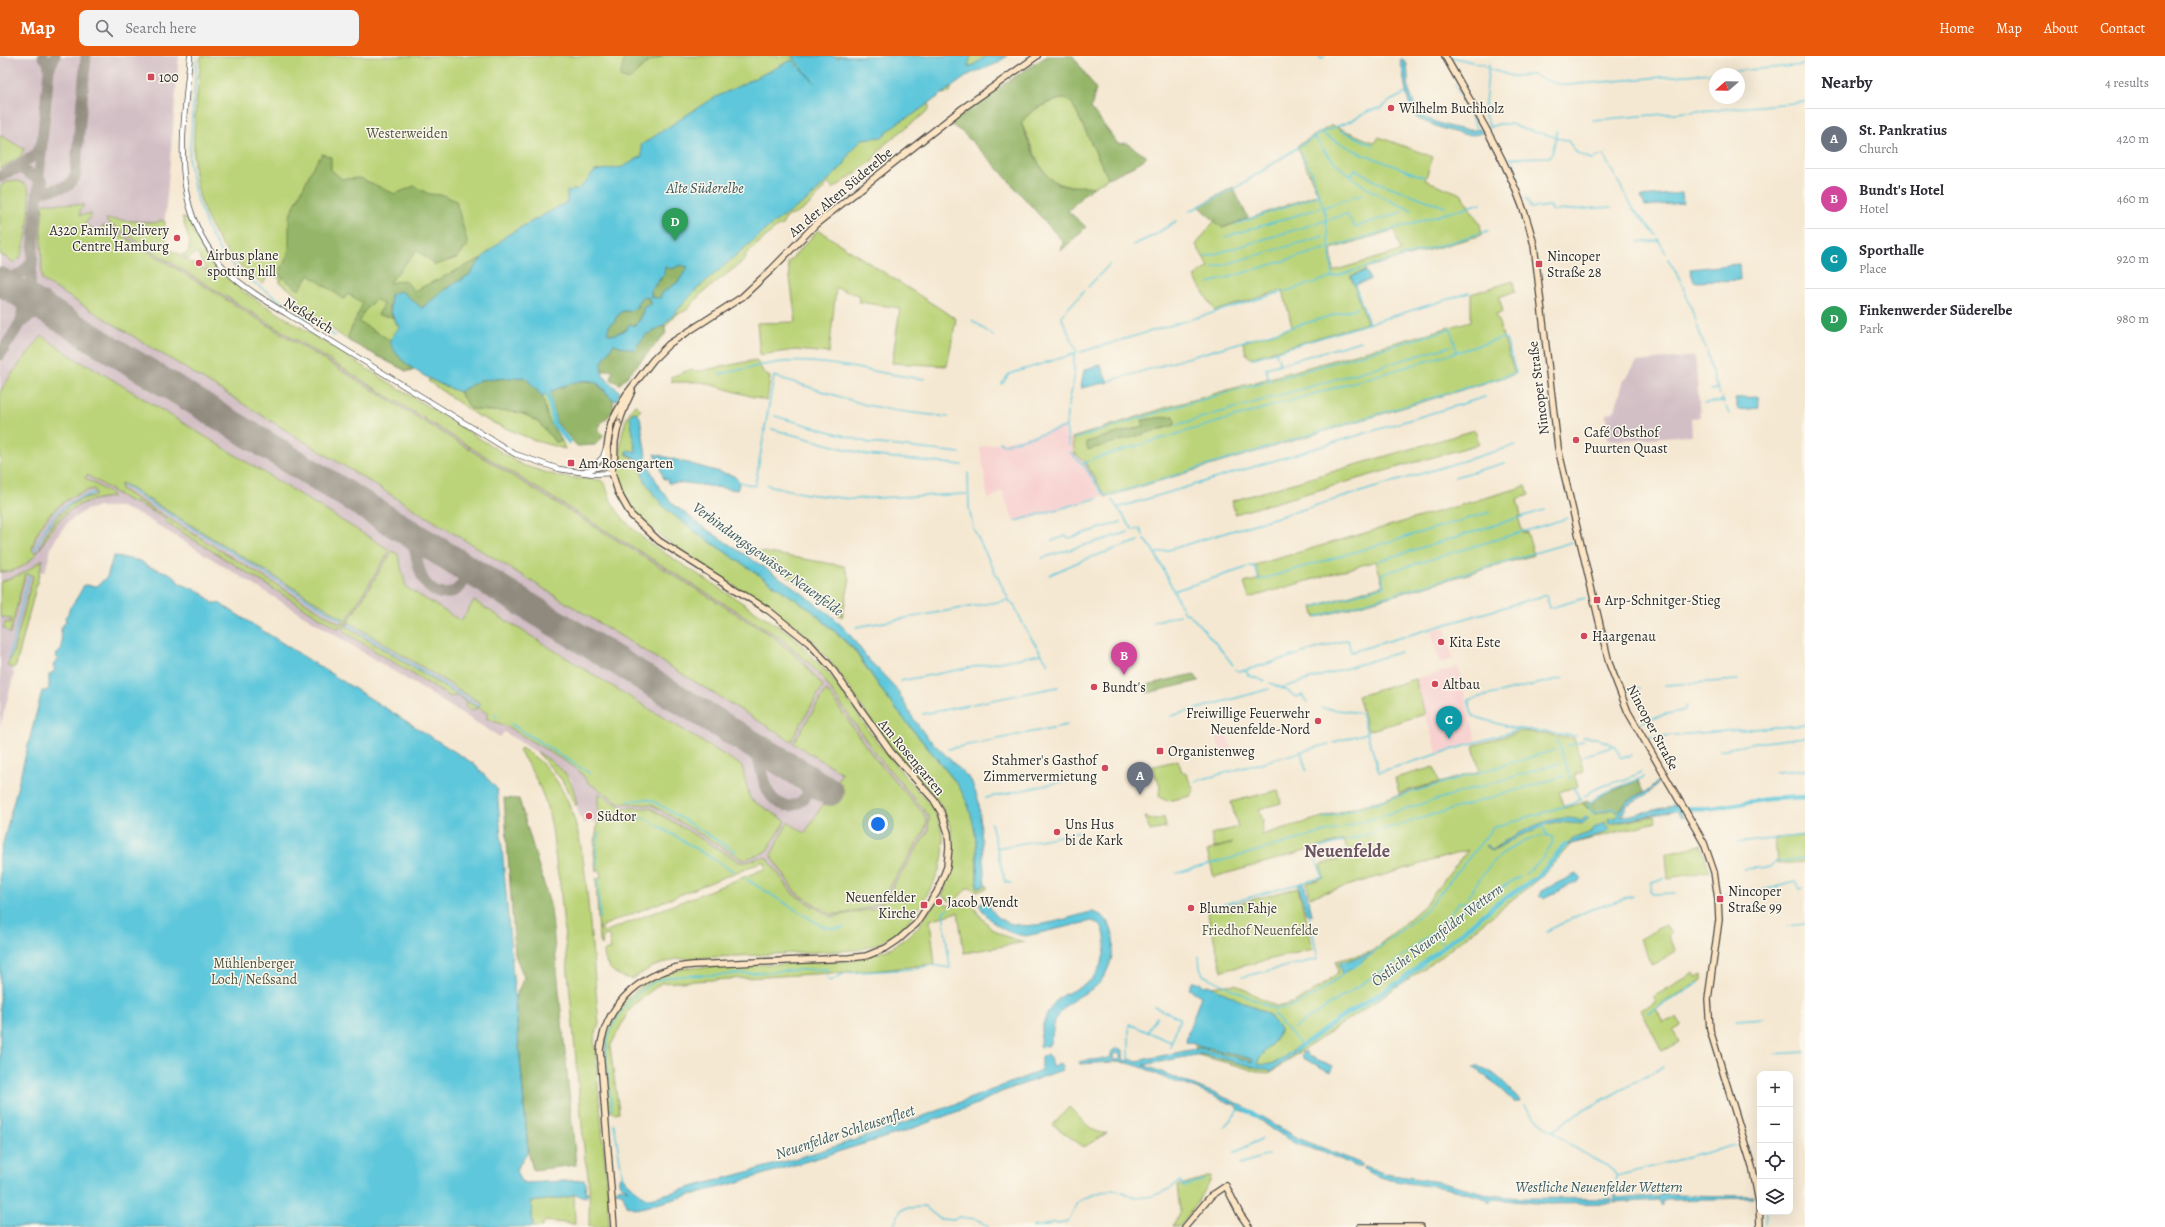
<!DOCTYPE html>
<html lang="en">
<head>
<meta charset="utf-8">
<style>
  body { margin:0; font-family:Alegreya,serif; background:#f2f2f3; color:#2b2b33 }
  .controls { position:absolute; right:12px; bottom:12px; display:grid; overflow:hidden; border-radius:8px; box-shadow:0 4px 16px #0002 }
  .controls button { width:36px; height:36px; display:grid; place-items:center; padding:0; border:0; border-bottom:1px solid #e1e1e2; background:#fff; color:#2b2b33; font:20px sans-serif }
  .compass { position:absolute; left:1709px; top:12px; width:36px; height:36px; border-radius:50%; background:#fff; box-shadow:0 4px 16px #0002; rotate:250deg }
  .you { position:absolute; left:878px; top:768px; width:14px; height:14px; margin:-10px; border:3px solid #fff; border-radius:50%; background:#1a73e8; box-shadow:0 0 0 6px #1a73e833 }
  .badge { display:grid; place-items:center; width:26px; height:26px; border-radius:50%; background:#ea580c; color:#fff; font-size:13px; font-weight:700 }
  .pin { position:absolute; translate:-50% -33px; filter:drop-shadow(0 1px 2px #0008) }
  .pin::after { content:''; position:absolute; top:21px; width:14px; height:12px; background:inherit; clip-path:polygon(0 0,100% 0,50% 100%) }
  .list { margin:0; padding:0; list-style:none }
  h2 { display:flex; justify-content:space-between; align-items:center; height:52px; margin:0; padding:0 16px; font-size:17px }
  h2 small { font-size:13px; font-weight:400; color:#7c7c81 }
  .list li { display:grid; grid-template-columns:26px 1fr auto; gap:12px; align-items:center; box-sizing:border-box; height:60px; padding:0 16px; border-top:1px solid #e1e1e2 }
  .list b { display:block; font-size:15px; white-space:nowrap }
  .list p { margin:0; font-size:13px; white-space:nowrap; color:#7c7c81 }
  .list em { font-size:13px; font-style:normal; color:#7c7c81 }
  .icon { flex:none; width:22px; height:22px; fill:none; stroke:currentColor; stroke-width:2; stroke-linecap:round; stroke-linejoin:round }
  .map { position:relative; flex:none; width:1805px; height:1171px; overflow:hidden }
  header { display:flex; align-items:center; gap:24px; box-sizing:border-box; height:56px; padding:0 20px; background:#ea580c; color:#fff }
  header strong { font-size:19px }
  nav { display:flex; gap:22px; margin-inline-start:auto; font-size:14px }
  .search { width:280px; height:36px; background:#f2f2f3; display:flex; align-items:center; gap:10px; box-sizing:border-box; padding:0 14px; border-radius:8px; color:#7c7c81; font-size:15px }
  main { display:flex }
  aside { flex:1; background:#fff }
  .map>svg:first-child { display:block }
  .built { fill:#f7d0cf }
  .industrial { fill:#d2bec5 }
  .green { fill:#bcd479; stroke:#748052; fill-rule:evenodd }
  .forest { fill:#95b669; stroke:#60704a }
  .water { fill:#5fc7db; stroke:#457983; fill-rule:evenodd }
  .lines { fill:none; stroke-linecap:round; stroke-linejoin:round }
  .stream { stroke:#5fc7db; stroke-width:1.5 }
  .canal { stroke:#5fc7db; stroke-width:4.5 }
  .taxiway { stroke:#908a7e; stroke-width:11 }
  .runway { stroke:#908a7e; stroke-width:28 }
  .tertiary-casing { stroke:#494744; stroke-width:6 }
  .secondary-casing { stroke:#494744; stroke-width:8 }
  .tertiary { stroke:#fff; stroke-width:4.5 }
  .secondary { stroke:#fce5c4; stroke-width:5.5 }
  .oneway { stroke:#948878 }
  .poi-dot { fill:#d1495b; stroke:#fbf7ec; stroke-width:1.5 }
  .labels { text-anchor:middle; stroke-width:3; stroke-linejoin:round; paint-order:stroke }
  .poi-label { font-size:14px; fill:#2b2b2b; stroke:#fbf7ec; text-anchor:start }
  .park-label { font-size:14px; fill:#4f553e; stroke:#fbf7ec }
  .street-label { font-size:14px; fill:#2b2b2b; stroke:#fbf7ec }
  .water-label { font-size:15px; font-style:italic; fill:#3b5a60; stroke:#fbf7ec }
  .district-label { font-size:18px; font-weight:bold; fill:#6c5564; stroke:#fbf7ec }
</style>
</head>
<body>
<header>
<strong>Map</strong>
<div class="search"><svg class="icon" aria-label="search" viewBox="0 0 24 24"><circle cx="10" cy="10" r="6"/><path d="M15 15l6 6"/></svg>Search here</div>
<nav><a>Home</a><a>Map</a><a>About</a><a>Contact</a></nav>
</header>
<main>
<div class="map">
<svg width="1805" height="1171" viewBox="0 0 1805 1171">
  <rect width="100%" height="100%" fill="#fbf7ec"/>
  <filter id="ink" filterUnits="userSpaceOnUse"><feTurbulence type="fractalNoise" baseFrequency=".025" numOctaves="2"/><feDisplacementMap in="SourceGraphic" scale="8" xChannelSelector="R" yChannelSelector="G"/><feConvolveMatrix kernelMatrix="1 2 1 2 8 2 1 2 1" color-interpolation-filters="sRGB"/></filter>
  <filter id="wash" filterUnits="userSpaceOnUse"><feTurbulence type="fractalNoise" baseFrequency=".012" numOctaves="4" result="noise"/><feDisplacementMap in="SourceGraphic" scale="16" xChannelSelector="R" yChannelSelector="G"/><feGaussianBlur stdDeviation="0.9" result="paint"/><feColorMatrix in="noise" values="0 0 0 0 0 0 0 0 0 0 0 0 0 0 0 0 0 1.4 0 .05"/><feComposite in="paint" operator="in"/></filter>
  <g filter="url(#wash)">
    <rect width="100%" height="100%" fill="#f5e8d2"/>
    <path class="built" d="M1064,370L1066,383L1072,382L1075,398L1084,405L1106,441L1100,440L1014,466L1002,435L988,444L980,391L1042,377Z
      M1444,571L1453,603L1440,607L1431,575Z
      M1458,611L1476,685L1437,697L1415,623Z
      M1226,677L1233,698L1222,702L1216,680Z"/>
    <path class="industrial" d="M0,0H179L162,197L727,546L799,595L924,748L933,771L883,851L832,864L792,842L766,803L742,811L605,765L583,767L582,762H579L575,737L571,723L556,708L504,676L500,681L141,459L120,451H97L86,454L68,466L57,480L51,493L45,516L40,515L12,611L14,618L0,671Z
      M1695,300L1700,361L1691,362L1692,379L1623,384H1607L1606,358L1611,357L1615,354L1624,324L1637,306Z"/>
    <path class="green" d="M201,0H994L953,25L950,37L940,38L929,47V54L885,88L871,106L833,133L828,127C818,139 804,159 787,160L782,169L777,171L745,199L746,203L701,238L687,254L675,259L660,277L614,305L569,353L555,375L501,284L507,179L482,202L469,219L392,261L399,271L390,284L415,314L406,315L349,285L296,248L299,240L279,226L281,224L270,216L263,228C250,218 238,209 228,197C209,175 195,136 194,107C192,72 198,35 201,0Z
      M1066,42L1073,49L1108,122L1094,131L1065,130L1050,123L1039,108L1021,66C1033,52 1048,46 1066,42Z
      M1332,69L1375,87L1379,81L1433,101L1425,124L1461,138L1480,168L1482,179L1365,212L1366,215L1351,220L1367,267L1250,302L1246,297L1243,286L1292,271L1283,234L1215,255L1194,221L1209,211L1196,189L1215,164L1223,172L1318,138L1297,90ZM1394,174L1401,195L1333,215L1331,193Z
      M0,79L24,93L21,100L0,113Z
      M9,125C16,124 24,125 28,132C33,142 26,190 21,200C19,203 17,205 15,207L0,198V130Z
      M46,147L84,149L80,154V159L92,158L85,168L99,177L102,171L107,170L774,581L799,602L823,630L791,685L42,224L41,173L43,149Z
      M182,161C191,164 192,175 197,183C210,204 224,220 244,236L522,409L561,421L601,424C608,430 608,441 613,448C622,464 636,476 649,487L791,578L829,618L883,694L932,751C951,787 945,808 925,842C907,871 892,886 858,894L676,903L652,911L632,923C616,921 605,912 604,896L606,894H611L609,879L603,880L602,890L599,882L596,823L601,822L600,814L596,815L594,795L598,762L602,761L601,756H598V737L623,752H650L740,806C750,808 758,799 767,802L793,838L831,861L873,853L883,846L928,775L929,760L875,697L824,624L810,608L780,582L160,200L107,166L106,163L156,167L161,164L165,166L164,177L169,194L180,198L179,200L207,215L196,196L188,203L181,199L188,197L190,187ZM764,805L767,812L602,877V870Z
      M818,174L956,263L947,310L892,307L900,252L859,246L858,239L836,232L829,297L795,294L760,299L757,267L796,266L788,207Z
      M1513,225L1515,235L1499,241L1503,255L1496,258L1515,318L1106,441L1084,405L1075,398L1072,382L1171,350L1471,265V238ZM1174,360L1175,369L1086,386L1144,370L1143,364Z
      M42,280L85,309L87,308L390,494L343,570L337,572L165,466L166,463L141,449L127,444L87,419L85,422L111,438L112,441C93,443 76,447 62,461C41,481 38,516 0,516V336L13,316ZM122,427L344,563V564L340,568L122,434L120,429ZM94,433L96,438L95,440C66,443 48,469 39,494L35,497L32,494C38,463 63,440 94,433Z
      M756,304L764,317L770,321L767,345L702,326H672L671,321L689,314L699,315Z
      M429,323L459,336L471,353C514,360 525,345 555,386L562,385L565,393L536,385L491,366L476,359L428,325Z
      M635,348L641,354L638,357H632L631,363L636,396L626,398L637,404L645,425L697,477L811,554L854,594L890,646L962,734L971,756L976,777L977,830L981,831L987,829V833L975,835L972,832H967L956,844L952,846L942,840L947,831L945,830C953,808 956,784 947,762C937,737 915,721 898,701C864,661 842,610 800,575C757,539 704,516 661,480C648,469 636,459 628,445C621,433 618,419 617,405L620,402C620,384 623,363 635,348Z
      M1475,374L1479,388L1235,458L1232,445Z
      M1526,430L1529,439L1517,443L1521,460L1518,461L1523,477L1527,476L1534,499L1315,562L1312,551L1383,529L1376,505L1249,542L1244,527L1260,523L1255,509Z
      M746,493L844,510L850,523L842,561L809,534Z
      M392,495L398,498L406,531L461,565L474,545L742,710L750,743L786,765L766,796L743,804L652,749L620,747L590,728L579,715L568,707L508,671L486,662L488,658L479,652L471,654L466,651L465,645L457,640L450,641L344,576V572ZM349,566L479,646L481,648L479,651H476L347,571Z
      M43,503L16,610L13,612L7,610L13,597L33,520L28,518L25,519L10,578L3,571L6,566L10,567L11,563L0,561V526L24,517Z
      M1415,623L1425,658L1368,675L1358,640Z
      M825,636H828L873,700L924,758L927,766L924,776L881,845L871,851L841,858H830L795,836L771,799L788,766L805,777L842,717L793,687Z
      M1521,675L1574,682L1584,716L1574,719L1578,730L1559,736L1564,752L1582,747L1595,758L1613,753L1619,756L1616,761V767L1654,760L1656,766L1571,788L1543,819L1438,903L1268,1018L1198,999L1195,990L1206,991L1253,1004H1258L1280,976V973L1264,956L1211,931L1235,928L1275,950H1280L1290,948L1309,939L1338,917L1336,905L1371,896L1424,850L1468,794L1310,841L1307,827L1324,822L1320,809L1349,800L1344,784L1214,821L1207,795L1233,787L1214,792L1211,778L1238,771L1231,746L1278,734L1281,747L1259,753L1263,765L1261,779L1480,715L1473,690Z
      M521,692C582,726 584,807 590,868C593,901 596,935 599,968L594,983L608,1139L609,1171H589C589,1144 591,1130 585,1103L560,828C556,812 555,796 553,779C549,747 537,721 519,695Z
      M537,696C562,712 572,718 577,749H575L562,724Z
      M1178,704L1182,716H1185L1194,734L1191,740L1167,745L1159,741L1160,729L1151,711Z
      M1434,711L1439,726L1399,737L1395,722Z
      M1145,761L1156,764L1164,761L1166,772L1150,775Z
      M1805,780V806L1777,808L1775,782Z
      M1701,789L1710,815L1668,822L1666,797Z
      M1298,832L1313,893L1222,915L1207,855Z
      M938,843L950,850L970,846C988,871 994,879 1025,886L964,897L958,856L930,864L935,908L882,914L661,927L637,946L628,956L610,991L619,1056L614,1057L608,1053L604,1004L607,976L623,946L644,928L658,920L686,912L849,905L887,894L908,881L918,871Z
      M1666,869L1671,878L1668,881L1676,895L1653,909L1639,883Z
      M1694,917L1696,921L1702,918V924L1656,952L1663,967L1677,961L1681,970L1673,975L1679,986L1662,995L1641,954L1655,946L1653,941Z
      M1069,1051C1079,1060 1092,1079 1107,1077L1084,1091L1053,1069Z
      M1211,1120C1212,1127 1185,1164 1179,1171H1173L1180,1154L1177,1130Z
      M574,1138L575,1168L545,1165L542,1171H533L531,1146L568,1141Z"/>
    <path class="forest" d="M628,0H663L647,7L629,24L620,21L624,4Z
      M1047,0H1073L1096,33L1091,52L1118,88L1126,87L1147,101L1134,110L1108,122L1073,49L1066,42C1048,45 1032,52 1021,67C1029,87 1042,128 1066,130C1076,131 1085,129 1094,131L1084,138L1068,155L1086,171L1061,195L1063,186L994,108L962,76L950,68L993,35Z
      M322,98L331,101V114L342,123L360,122L395,138L414,130L429,138L443,139L456,145L468,189L457,202L435,209L417,194L389,227L405,224L414,235L482,202L469,219L446,233L422,252L389,250L392,261L378,259L383,248L375,243L363,257L359,266L390,284L397,298L415,314L406,315L349,285L348,280L363,247L348,238L344,243L309,219L299,234L279,219L289,195V161L313,111Z
      M1233,131L1248,162L1222,172L1199,150Z
      M680,209L688,211L678,226L662,237L660,243L651,241V234L661,223L665,211Z
      M643,240L647,241L651,249L644,252L637,268L627,271L626,274L613,279L607,277L610,268L622,255H631L636,251H639L636,248Z
      M664,269L666,277L620,328L611,324L613,314H601V304L614,288L633,293L646,279Z
      M526,321L542,340L548,363L562,385L555,386C525,345 514,360 471,353L459,336L480,324Z
      M586,325L595,326L613,344L614,355L601,367L598,374L604,380L595,389L577,390L556,366L549,336L574,326Z
      M1174,360L1175,369L1088,394L1086,386L1144,370L1142,364Z
      M1194,618L1199,625L1147,637L1146,629Z
      M1638,724L1643,736L1624,748L1619,756L1613,753L1595,758L1582,747L1587,745L1592,747C1605,734 1622,733 1638,724Z
      M504,742L519,743L551,852L576,1109L533,1114L528,1095L515,942L524,921L515,899Z"/>
    <path class="water" d="M791,0H834L838,2L841,0H971L968,11H970L987,0H1007L996,8L970,18L914,58L896,68L882,81L862,83L849,98L844,109L810,142L771,169L696,234L664,269L646,279L633,294L614,288C595,314 597,315 620,336L616,345C608,341 603,330 595,326C582,320 553,334 542,340L525,321L480,324L459,336C437,327 396,310 390,284L399,271C391,259 389,252 391,238L401,235L422,252L446,233L469,219L482,202L507,179L567,146V135L579,133L595,115L623,111L642,100L641,89L708,45L792,4L815,27ZM680,209L688,211L678,226L662,237L660,242L651,241V234L664,218L665,211L672,213ZM643,240L648,241L651,248L644,251L640,264L634,270L629,268L626,274L613,279L607,277L610,268L616,265L615,263L622,255H631L636,251H640L636,248Z
      M1402,3L1405,5V9L1407,8L1409,35L1418,58C1432,66 1466,78 1480,73L1482,77C1467,84 1432,69 1417,62C1404,47 1406,23 1400,4Z
      M1682,137L1683,147L1645,150L1641,141Z
      M1739,208L1740,224L1694,226L1690,213Z
      M1366,215L1370,224L1354,229L1351,220Z
      M1100,308L1108,326L1081,332L1084,314Z
      M1758,341L1759,352L1738,354L1735,342Z
      M636,356L640,361L646,400L651,415L660,432L673,448L703,471L791,529L832,560L847,575L868,603L895,631L913,662L926,680L971,724L979,746L985,829L983,831L980,830L978,832L977,830C978,793 977,756 955,725L890,646L854,593L811,554L697,477L667,454L654,439L645,425L638,404L625,396L629,394L636,396L630,361L632,357Z
      M655,398L734,420L740,426L737,434L687,427H668L667,423H664Z
      M115,500L141,505L147,510L169,517L174,520L179,527L201,536L213,547H219L474,708L497,733L528,1095L516,1114L520,1124L525,1127L584,1124L586,1127L585,1136H588L586,1141L574,1138L568,1141L531,1146L533,1171H0V799L42,635H46L49,632V619L55,614L53,609L58,604L56,599L62,593L61,572L66,565L65,561C70,557 68,553 72,549C77,542 80,537 84,529L97,530L107,521L113,501Z
      M1660,723L1661,725L1647,738L1627,749L1621,761L1673,750H1677L1684,760L1682,761L1676,754L1609,768L1608,763L1616,761L1627,745L1649,734Z
      M1586,760L1589,762L1582,768L1557,766L1548,768L1515,782L1492,795L1485,790L1487,788L1491,793C1497,793 1502,786 1507,784C1526,773 1559,755 1581,765Z
      M1604,766L1609,773L1607,776L1562,791L1575,782L1591,776L1594,772Z
      M1576,818L1581,821L1579,825L1544,842L1539,840L1541,835Z
      M1304,827L1312,858L1309,859L1306,857L1298,828Z
      M981,846L988,847C1005,887 1061,863 1091,856C1102,857 1108,864 1112,875C1117,892 1109,920 1095,931C1083,939 1069,944 1060,956C1051,967 1054,984 1047,992L1044,990L1042,992L1040,990C1040,975 1045,957 1056,945C1066,935 1081,933 1091,924C1101,913 1107,895 1105,881C1104,873 1101,868 1092,865L1026,880C1004,877 990,867 979,849Z
      M1374,897L1342,919L1339,907Z
      M1193,925L1201,927L1204,930L1208,929L1268,958L1280,973L1275,984L1258,1004L1259,1008C1276,1012 1286,998 1299,989L1302,992L1271,1015L1201,998L1144,1009L1226,1042L1249,1053V1057L1239,1054L1237,1050L1186,1029L1169,1024L1144,1012L1128,1007L1115,1006V1004H1119L1121,1002L1119,998L1116,997L1113,999L1114,1006L1080,1008L1079,1006L1082,1005L1110,1002L1112,995L1117,992L1123,994V1002L1125,1005H1128L1129,1003L1137,1005L1200,992L1253,1006L1252,1003L1186,986L1188,976L1201,940L1189,933Z
      M1305,995L1309,1000L1333,1010L1330,1016L1303,1002L1302,998Z
      M1046,998L1050,1001L1052,1010L1061,1008L1063,1011L1062,1014L1001,1036L977,1048L906,1075L732,1128L637,1153L626,1149L623,1138L615,1135L620,1131L628,1134L619,1127V1122L621,1120L644,1141L651,1142C737,1119 823,1097 907,1066C952,1050 996,1032 1041,1015V1000L1043,1001Z
      M1473,1011C1491,1009 1508,1031 1519,1043L1520,1046H1514L1493,1026Z
      M1255,1057L1298,1082L1362,1108V1110L1357,1111L1331,1099L1294,1087L1256,1062L1253,1059Z
      M1365,1110L1385,1118L1446,1127L1492,1139L1519,1142L1612,1143V1147L1549,1148L1492,1143L1489,1146L1487,1143C1474,1139 1459,1135 1445,1132C1425,1129 1379,1126 1364,1113Z
      M1615,1139L1618,1143L1661,1139L1754,1140V1142L1667,1144L1663,1145L1662,1150L1659,1144L1614,1147Z"/>
    <g class="lines">
      <path class="stream" d="M197,0L189,105L195,137L208,173L220,195L243,219L285,248
        M1319,0L1321,3L1325,0
        M1452,1L1484,9L1489,13L1512,20L1532,19L1558,28L1567,29L1805,9
        M1489,8L1484,57L1490,71
        M1455,29L1478,75
        M1593,64L1805,46
        M1487,72L1499,68H1511L1522,73L1556,81L1568,85L1577,97L1591,103L1603,99L1634,154L1656,179
        M1340,74L1373,89
        M1320,77L1362,98L1424,121
        M1314,81C1336,115 1375,141 1412,154
        M1301,96L1311,115L1325,157L1333,221
        M1509,102L1549,101L1552,98L1557,75
        M1513,103L1518,120
        M1351,119L1355,113L1377,126L1445,151
        M1526,142L1531,152L1550,150L1553,155L1611,151
        M1324,151L1363,138
        M1190,155L1239,130L1320,77L1351,65L1369,55L1381,52L1390,45L1406,37
        M1236,168L1320,139
        M1225,181L1320,152
        M1658,183L1666,197
        M1639,186L1659,185
        M1133,189L1153,180L1176,165
        M1205,201L1347,158L1354,171L1403,156
        M1668,203L1681,225
        M1212,212L1324,180
        M1209,227L1481,147
        M1682,228L1696,265
        M1355,229L1369,268
        M1088,231L1109,209
        M295,255L335,280
        M972,264L993,280
        M1697,269L1705,292
        M1081,296L1488,175
        M1707,296L1714,324L1720,338
        M1251,303L1469,237
        M1280,308L1361,285
        M720,318C741,314 762,308 783,306C826,302 881,319 925,323
        M1109,325L1357,252
        M1002,328L1009,318L1074,298
        M1711,334L1717,333
        M1722,342L1724,347
        M1704,347L1723,345
        M1068,351L1074,324V298L1077,296L1061,260L1084,235
        M1726,351L1729,358
        M1067,355L1066,371L1069,390
        M775,360L870,387L960,397
        M1176,369L1451,290
        M772,373L867,399L962,409
        M1074,383L1172,352L1269,325L1266,312L1280,308L1276,296
        M1000,386L1003,389L1009,387L1066,371
        M1070,396L1085,411L1103,438L1110,440
        M1092,403L1457,296
        M1083,408L1088,405
        M968,417L969,451L973,472L1009,544L1015,551L1026,574L1048,608
        M1455,421L1504,407
        M740,426L755,430L774,320L866,349L898,355L948,361
        M122,429L343,565
        M767,429L807,438L851,443L966,438
        M1109,439L1516,317L1506,283L1502,282L1457,296L1451,273L1269,325
        M1112,444L1133,474L1140,473L1143,479
        M1117,452L1485,341
        M1016,465L1098,442
        M1144,483C1155,490 1177,543 1184,557L1189,558
        M1052,485L1066,480L1069,482L1121,466
        M35,494C48,462 60,447 94,437
        M1155,498L1516,389
        M1042,502L1129,476
        M1378,505L1544,454
        M1049,519L1083,504L1139,485
        M1173,535L1252,510L1256,512L1259,524L1490,456
        M1314,551L1384,530L1382,518L1568,462
        M1191,560L1220,592L1233,609
        M1316,561L1572,486
        M1153,566L1179,559
        M349,569L479,650
        M856,571L1008,544
        M9,602L29,520
        M1235,613L1238,615L1246,614L1346,584H1348L1351,596L1546,539L1550,552L1585,542
        M1246,614L1248,619L1264,625
        M1563,622L1468,644L1473,660L1512,672L1576,680
        M900,625L1041,598
        M1270,627L1288,635L1296,641L1302,639L1307,646
        M1665,629L1738,624
        M1281,632L1400,596
        M1627,634L1640,632
        M1322,652L1361,657L1379,716L1520,673
        M494,658L497,661
        M923,658L1058,631
        M1171,660L1269,633
        M1641,667L1649,662L1685,654L1686,650
        M511,668L589,717
        M1583,681L1596,682L1615,690L1621,702L1632,699
        M1649,681L1805,669
        M1557,684L1571,723
        M1334,686L1367,677
        M1567,690L1584,685
        M948,693L1067,669
        M1720,694L1756,687L1805,681
        M1301,696L1306,714
        M1582,700L1615,690
        M1775,716L1805,714
        M1196,725L1329,688
        M1573,731L1581,744
        M1585,740C1603,725 1622,728 1641,716
        M986,742L1075,723
        M628,745L647,743L655,746L736,796
        M1620,755L1613,752L1592,757L1588,748C1605,732 1623,731 1644,721
        M1324,762L1555,694
        M629,764L645,762L733,815
        M991,767L1005,826L1011,827
        M1542,769L1546,778
        M1344,771L1560,707
        M1348,784L1564,720
        M1737,787L1805,779
        M997,792L1081,776
        M1743,813L1770,811L1776,806L1805,802
        M598,814L596,793L599,777
        M1177,817L1340,772
        M1665,822L1652,826L1651,836L1653,838L1675,837
        M598,823L600,862
        M746,823L822,870L834,873L844,871
        M1724,838L1768,833L1795,826L1799,833L1802,832
        M1467,842C1484,816 1499,792 1531,783C1539,781 1544,778 1552,781L1553,786L1543,803L1525,818
        M1465,845L1463,851L1465,854L1469,853L1520,820
        M1207,853L1323,821L1312,794L1344,785
        M1787,870L1805,868
        M1547,875L1587,855L1633,840
        M1432,877L1446,891
        M1199,900L1200,911L1203,919L1274,953C1301,953 1324,932 1345,917
        M1368,901L1427,853L1494,771L1572,748L1582,743
        M1352,912L1362,906
        M1242,921L1318,903L1309,859
        M1154,951L1180,962L1170,991
        M1648,957L1699,927
        M1273,958L1301,989
        M1737,964L1764,962
        M1294,972L1394,907L1432,877L1460,845L1463,847
        M1148,975L1157,961
        M1775,998L1805,996
        M1129,1005V968L1171,986
        M1524,1050C1540,1066 1558,1081 1577,1093C1591,1103 1608,1106 1617,1120
        M612,1054C610,1033 605,1009 607,988C610,964 639,929 662,923C679,918 699,920 716,919C754,917 791,914 828,913L827,923L830,925L845,917L913,913L931,909L950,912L943,856L948,853
        M614,1068L623,1123
        M1224,1071L1240,1053
        M1552,1076L1572,1061L1663,1011
        M1234,1097L1261,1083
        M1240,1108L1269,1099
        M1615,1134L1617,1120L1735,1089
        M1765,1167L1766,1156
        M893,1171L901,1154L906,1152L925,1151L940,1163L954,1164L958,1161C971,1162 979,1162 988,1171
        M1033,1171L1045,1170L1053,1166L1057,1168L1068,1166L1077,1147C1083,1142 1106,1133 1114,1134C1120,1134 1126,1138 1132,1140C1147,1145 1169,1135 1180,1125L1183,1130L1204,1124"/>
      <path class="canal" d="M547,333L554,368L569,386
        M1674,753L1713,752L1768,743L1805,741
        M1297,993L1345,959L1401,925L1498,847L1540,819L1566,788
        M1244,1053L1258,1061"/>
      <path class="taxiway" d="M43,0L48,6L49,13
        M42,86L49,13L55,0
        M12,114L22,113L43,126
        M0,121L35,99L42,86L28,254L0,299
        M38,137L68,130L75,121L86,0
        M0,222C14,222 27,217 32,203
        M31,231L36,244L42,251
        M14,234L23,249L21,267C30,258 42,254 54,259
        M403,474C421,492 414,517 429,531C452,553 482,516 458,497C451,491 443,493 435,491C430,490 426,487 421,485
        M748,688C765,702 758,731 776,745C799,763 824,726 802,708C794,701 785,705 776,702C767,699 759,693 751,689"/>
      <path class="runway" d="M0,225L830,736"/>
    </g>
  </g>
  <g filter="url(#ink)">
    <g class="lines">
      <defs>
        <path id="tertiary" d="M190,0C183,80 166,157 232,220C248,235 268,246 287,258L515,398L559,413L593,418L613,417
          M594,410L603,401L606,392
          M584,415L604,410L612,413"/>
        <path id="secondary" d="M1445,0C1479,61 1518,121 1534,189L1558,392L1609,607L1628,656L1704,787L1714,816L1718,843L1719,864L1708,943L1710,974L1753,1114L1759,1147L1760,1171
          M612,413C616,404 614,395 615,385C618,367 624,351 632,335
          M614,1171L600,994C606,945 646,913 693,909L849,902L866,900L886,892L898,884L916,868L937,836L947,811L949,791L948,777L941,756L934,744L891,696L830,610L809,587L768,554L659,485L631,459L618,436L608,404L607,391L611,367L626,339L653,304L669,288L742,241L771,214L816,168L963,52L1037,0
          M1185,1171L1211,1140L1226,1130L1240,1158L1249,1171
          M1360,1171H1421"/>
      </defs>
      <use href="#tertiary" class="tertiary-casing"/>
      <use href="#secondary" class="secondary-casing"/>
      <use href="#tertiary" class="tertiary"/>
      <use href="#secondary" class="secondary"/>
    </g>
    <defs><path id="oneway-chevron" d="M-2-3.5L2.5 0L-2 3.5" fill="none" stroke-width="1.6" stroke-linecap="round" stroke-linejoin="round"/></defs>
    <use class="oneway" href="#oneway-chevron" transform="translate(619 366) rotate(-74)"/>
  </g>
  <g class="poi-dot">
    <rect x="147" y="17" width="8" height="8" rx="2"/>
    <circle cx="1391" cy="52" r="4"/>
    <circle cx="177" cy="182" r="4"/>
    <circle cx="199" cy="207" r="4"/>
    <rect x="1535" y="204" width="8" height="8" rx="2"/>
    <circle cx="1576" cy="384" r="4"/>
    <rect x="567" y="403" width="8" height="8" rx="2"/>
    <rect x="1593" y="540" width="8" height="8" rx="2"/>
    <circle cx="1584" cy="580" r="4"/>
    <circle cx="1441" cy="586" r="4"/>
    <circle cx="1435" cy="628" r="4"/>
    <circle cx="1094" cy="631" r="4"/>
    <circle cx="1318" cy="665" r="4"/>
    <rect x="1156" y="691" width="8" height="8" rx="2"/>
    <circle cx="1105" cy="712" r="4"/>
    <circle cx="589" cy="760" r="4"/>
    <circle cx="1057" cy="776" r="4"/>
    <rect x="1716" y="839" width="8" height="8" rx="2"/>
    <circle cx="939" cy="846" r="4"/>
    <rect x="920" y="845" width="8" height="8" rx="2"/>
    <circle cx="1191" cy="852" r="4"/>
  </g>
  <g class="labels">
    <g class="poi-label">
      <text x="159" y="26">100</text>
      <text x="1399" y="57">Wilhelm Buchholz</text>
      <text x="169" y="179" text-anchor="end">A320 Family Delivery<tspan x="169" dy="16">Centre Hamburg</tspan></text>
      <text x="207" y="204">Airbus plane<tspan x="207" dy="16">spotting hill</tspan></text>
      <text x="1547" y="205">Nincoper<tspan x="1547" dy="16">Straße 28</tspan></text>
      <text x="1584" y="381">Café Obsthof<tspan x="1584" dy="16">Puurten Quast</tspan></text>
      <text x="579" y="412">Am Rosengarten</text>
      <text x="1605" y="549">Arp-Schnitger-Stieg</text>
      <text x="1592" y="585">Haargenau</text>
      <text x="1449" y="591">Kita Este</text>
      <text x="1443" y="633">Altbau</text>
      <text x="1102" y="636">Bundt's</text>
      <text x="1310" y="662" text-anchor="end">Freiwillige Feuerwehr<tspan x="1310" dy="16">Neuenfelde-Nord</tspan></text>
      <text x="1168" y="700">Organistenweg</text>
      <text x="1097" y="709" text-anchor="end">Stahmer's Gasthof<tspan x="1097" dy="16">Zimmervermietung</tspan></text>
      <text x="597" y="765">Südtor</text>
      <text x="1065" y="773">Uns Hus<tspan x="1065" dy="16">bi de Kark</tspan></text>
      <text x="1728" y="840">Nincoper<tspan x="1728" dy="16">Straße 99</tspan></text>
      <text x="916" y="846" text-anchor="end">Neuenfelder<tspan x="916" dy="16">Kirche</tspan></text>
      <text x="947" y="851">Jacob Wendt</text>
      <text x="1199" y="857">Blumen Fahje</text>
    </g>
    <g class="park-label">
      <text x="407" y="82">Westerweiden</text>
      <text x="1260" y="879">Friedhof Neuenfelde</text>
      <text x="254" y="912">Mühlenberger<tspan x="254" dy="16">Loch/ Neßsand</tspan></text>
    </g>
    <g class="street-label">
      <text transform="translate(840 136) rotate(-40)" y="5">An der Alten Süderelbe</text>
      <text transform="translate(309 259) rotate(32)" y="5">Neßdeich</text>
      <text transform="translate(1538 332) rotate(-97)" y="5">Nincoper Straße</text>
      <text transform="translate(1653 671) rotate(62)" y="5">Nincoper Straße</text>
      <text transform="translate(912 701) rotate(50)" y="5">Am Rosengarten</text>
    </g>
    <g class="water-label">
      <text x="705" y="137">Alte Süderelbe</text>
      <text transform="translate(768 503) rotate(36)" y="5">Verbindungsgewässer Neuenfelde</text>
      <text transform="translate(1437 879) rotate(-37)" y="5">Östliche Neuenfelder Wettern</text>
      <text transform="translate(845 1076) rotate(-18)" y="5">Neuenfelder Schleusenfleet</text>
      <text x="1599" y="1136">Westliche Neuenfelder Wettern</text>
    </g>
    <g class="district-label">
      <text x="1347" y="801">Neuenfelde</text>
    </g>
  </g>
</svg>
<div class="controls">
<button>+</button>
<button>−</button>
<button><svg class="icon" aria-label="locate" viewBox="0 0 24 24"><circle cx="12" cy="12" r="6"/><path d="M12 2v4M12 18v4M2 12h4M18 12h4"/></svg></button>
<button><svg class="icon" aria-label="layers" viewBox="0 0 24 24"><path d="M12 4l9 5-9 5-9-5zM3 14l9 5 9-5"/></svg></button>
</div>
<svg class="compass" viewBox="-18 -18 36 36"><path d="M0-13l5 13h-10z" fill="#e53935"/><path d="M0 13l5-13h-10z" fill="#7c7c81"/></svg>
<div class="you"></div>
<div class="pin badge" style="left:1140px;top:739px;background:#6b7280">A</div>
<div class="pin badge" style="left:1124px;top:619px;background:#d1479c">B</div>
<div class="pin badge" style="left:1449px;top:683px;background:#0f9aa8">C</div>
<div class="pin badge" style="left:675px;top:185px;background:#2e9e5b">D</div>
</div>
<aside>
<h2>Nearby<small>4 results</small></h2>
<ul class="list">
<li><span class="badge" style="background:#6b7280">A</span><div><b>St. Pankratius</b><p>Church</p></div><em>420 m</em></li>
<li><span class="badge" style="background:#d1479c">B</span><div><b>Bundt's Hotel</b><p>Hotel</p></div><em>460 m</em></li>
<li><span class="badge" style="background:#0f9aa8">C</span><div><b>Sporthalle</b><p>Place</p></div><em>920 m</em></li>
<li><span class="badge" style="background:#2e9e5b">D</span><div><b>Finkenwerder Süderelbe</b><p>Park</p></div><em>980 m</em></li>
</ul>
</aside>
</main>
</body>
</html>
